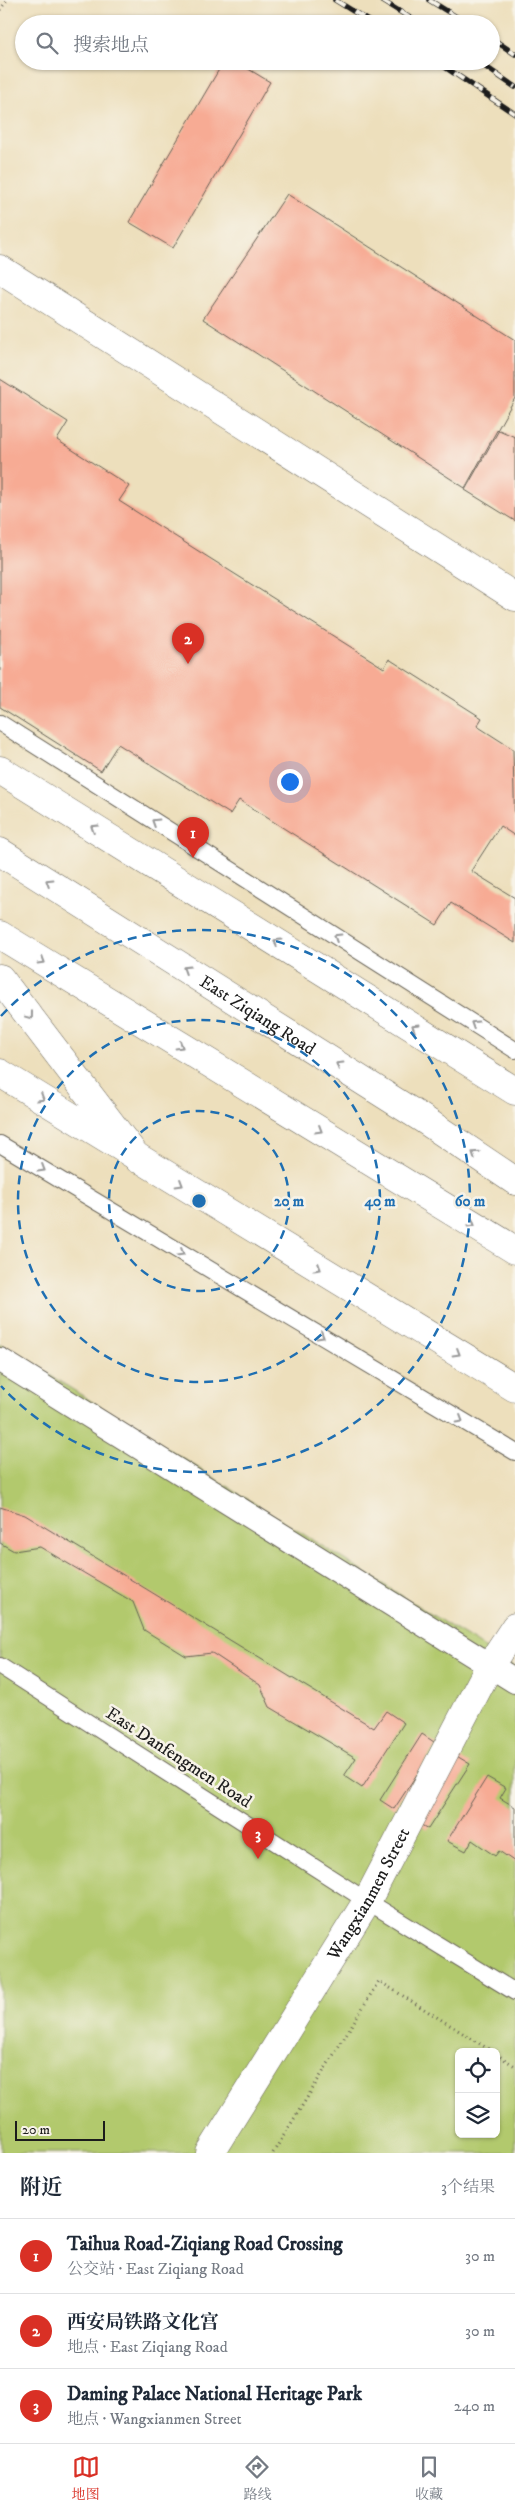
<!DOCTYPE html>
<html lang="zh">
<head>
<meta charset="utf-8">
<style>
  body { margin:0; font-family:"IM FELL DW Pica","Noto Serif SC",serif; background:#f2f2f3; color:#1f2937 }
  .controls { position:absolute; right:15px; bottom:15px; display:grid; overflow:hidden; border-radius:8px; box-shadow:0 1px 4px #0004 }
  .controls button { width:45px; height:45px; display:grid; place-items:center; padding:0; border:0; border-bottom:1px solid #e0e1e3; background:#fff; color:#1f2937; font:25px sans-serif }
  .scale { position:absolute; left:15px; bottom:12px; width:90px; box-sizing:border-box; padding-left:5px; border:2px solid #1c1c1c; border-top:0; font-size:14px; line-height:18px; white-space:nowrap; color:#1c1c1c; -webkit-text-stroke:4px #f7f3e8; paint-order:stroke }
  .you { position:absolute; left:289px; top:781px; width:18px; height:18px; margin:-12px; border:4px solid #fff; border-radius:50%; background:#1a73e8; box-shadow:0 0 0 8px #1a73e833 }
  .badge { display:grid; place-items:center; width:32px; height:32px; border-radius:50%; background:#d93025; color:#fff; font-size:16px; font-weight:700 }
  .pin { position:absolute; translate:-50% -41px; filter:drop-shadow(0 1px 2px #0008) }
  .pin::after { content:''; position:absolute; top:26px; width:18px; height:15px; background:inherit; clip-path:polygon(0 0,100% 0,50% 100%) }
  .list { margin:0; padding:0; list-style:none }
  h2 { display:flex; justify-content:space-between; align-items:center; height:65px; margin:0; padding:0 20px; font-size:21px }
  h2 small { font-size:16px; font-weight:400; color:#747a83 }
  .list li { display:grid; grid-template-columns:32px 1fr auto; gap:15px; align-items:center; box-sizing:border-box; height:75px; padding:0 20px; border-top:1px solid #e0e1e3 }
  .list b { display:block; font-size:19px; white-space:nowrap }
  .list p { margin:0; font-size:16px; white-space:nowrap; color:#747a83 }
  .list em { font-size:16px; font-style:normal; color:#747a83 }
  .icon { flex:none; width:28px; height:28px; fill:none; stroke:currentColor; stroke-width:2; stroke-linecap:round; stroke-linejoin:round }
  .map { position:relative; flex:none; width:515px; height:2153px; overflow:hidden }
  .search { position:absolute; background:#fff; box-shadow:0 1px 4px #0004; left:15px; right:15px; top:15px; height:55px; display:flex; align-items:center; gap:12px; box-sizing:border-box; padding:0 18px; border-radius:28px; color:#747a83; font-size:19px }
  .sheet { height:290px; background:#fff }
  nav { display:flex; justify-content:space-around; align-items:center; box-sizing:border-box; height:70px; border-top:1px solid #e0e1e3; background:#fff; font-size:14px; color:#747a83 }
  nav a { display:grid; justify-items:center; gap:2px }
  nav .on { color:#d93025 }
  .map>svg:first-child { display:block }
  .green { fill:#b2c96d; stroke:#677244; fill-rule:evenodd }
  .building { fill:#f7ab94 }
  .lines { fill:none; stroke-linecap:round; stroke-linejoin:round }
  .service-casing { stroke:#656054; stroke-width:18 }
  .pedestrian-casing { stroke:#656054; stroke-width:26 }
  .minor-casing { stroke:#656054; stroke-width:29 }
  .tertiary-casing { stroke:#656054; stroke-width:29 }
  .secondary-casing { stroke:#656054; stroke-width:29 }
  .path { stroke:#656054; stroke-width:3; stroke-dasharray:1 4; stroke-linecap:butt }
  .service { stroke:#fff; stroke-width:16 }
  .pedestrian { stroke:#fff; stroke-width:24 }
  .minor { stroke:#fff; stroke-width:28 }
  .tertiary { stroke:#fff; stroke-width:28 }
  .secondary { stroke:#fff; stroke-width:28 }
  .rail-casing { stroke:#1c1c1c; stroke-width:5.5 }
  .rail { stroke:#f7f3e8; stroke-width:4; stroke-dasharray:11; stroke-linecap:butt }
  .oneway { stroke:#999 }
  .ring { fill:none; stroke:#1f6fb2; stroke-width:2.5; stroke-dasharray:9 6 }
  .labels { text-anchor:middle; stroke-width:5; stroke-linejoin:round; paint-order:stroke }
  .street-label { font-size:18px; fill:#1c1c1c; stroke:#f7f3e8 }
  .centre { fill:#1f6fb2; stroke:#f7f3e8; stroke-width:2.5 }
  .ring-label { font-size:15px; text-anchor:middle; font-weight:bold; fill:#1f6fb2; stroke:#f7f3e8; stroke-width:5; stroke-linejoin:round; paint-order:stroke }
</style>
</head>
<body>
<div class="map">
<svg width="515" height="2153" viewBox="0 0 515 2153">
  <rect width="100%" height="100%" fill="#f7f3e8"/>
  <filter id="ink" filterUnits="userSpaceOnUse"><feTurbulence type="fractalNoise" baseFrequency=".02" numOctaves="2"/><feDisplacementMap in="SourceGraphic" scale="10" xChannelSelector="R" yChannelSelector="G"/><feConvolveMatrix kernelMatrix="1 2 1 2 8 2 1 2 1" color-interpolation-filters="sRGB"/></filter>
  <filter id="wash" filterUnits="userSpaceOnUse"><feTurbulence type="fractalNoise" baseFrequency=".0096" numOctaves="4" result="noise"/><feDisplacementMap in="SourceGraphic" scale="20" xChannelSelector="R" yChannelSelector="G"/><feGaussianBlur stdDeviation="1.12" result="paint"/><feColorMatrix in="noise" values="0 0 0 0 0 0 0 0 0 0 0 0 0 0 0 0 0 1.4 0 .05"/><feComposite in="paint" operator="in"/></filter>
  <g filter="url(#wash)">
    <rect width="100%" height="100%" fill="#eddfbc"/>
    <path class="green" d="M0,1344L515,1667V2153H0ZM459,2052H496V2134H459Z"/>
    <g id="blocks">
      <path class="building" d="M224,61H235L270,82L173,248L129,222Z
        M287,194L515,340V398L465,488L203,319Z
        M0,379L68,422L57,440L129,486L119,501L384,668L389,659L482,718L477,726L513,749L515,836L500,826L471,871L515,898V943L451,903L437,925L239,800L230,814L118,744L101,771L0,707Z
        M499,430L515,437V521L465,490Z
        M0,1507L25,1515L374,1728L386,1711L404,1723L362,1788L344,1776L356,1758L270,1707L260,1685L212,1653L186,1656L144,1630L133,1602L40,1547L14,1551L0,1543Z
        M422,1734L437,1744L394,1809L380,1800Z
        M455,1755L470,1764L428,1829L413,1820Z
        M487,1777L506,1788L500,1798L515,1807V1862L499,1851L495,1856L472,1840L466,1851L447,1841Z"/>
    </g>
  </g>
  <g filter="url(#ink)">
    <use href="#blocks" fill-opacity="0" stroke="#656054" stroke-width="1"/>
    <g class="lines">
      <defs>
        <path id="service" d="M0,723L515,1050
          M0,1144L515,1452
          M0,1666L367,1901L515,1992"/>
        <path id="pedestrian" d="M0,1360L515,1681"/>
        <g id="minor">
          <path d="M0,269L515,597"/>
          <path id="s1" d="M210,2153L367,1901L490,1665L515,1627"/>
        </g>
        <path id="tertiary" d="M0,770L515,1091
          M0,1073L515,1388"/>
        <g id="secondary">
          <path id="s2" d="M0,852L423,1119L515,1181"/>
          <path d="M0,935L515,1250"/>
          <path d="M0,978L138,1159"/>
        </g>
      </defs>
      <use href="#service" class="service-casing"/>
      <use href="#pedestrian" class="pedestrian-casing"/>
      <use href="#minor" class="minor-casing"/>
      <use href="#tertiary" class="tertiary-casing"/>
      <use href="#secondary" class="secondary-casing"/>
      <path class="path" d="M0,10L7,0
        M496,2054L515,2066
        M273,2153L379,1981L493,2052"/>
      <use href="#service" class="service"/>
      <use href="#pedestrian" class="pedestrian"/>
      <use href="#minor" class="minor"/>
      <use href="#tertiary" class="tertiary"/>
      <use href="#secondary" class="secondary"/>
      <defs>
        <path id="rail" d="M335,0L374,24
          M381,0L420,24
          M429,0L468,24
          M491,38L515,54
          M436,61L515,114
          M477,61L515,87"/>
      </defs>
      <use href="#rail" class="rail-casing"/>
      <use href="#rail" class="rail"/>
    </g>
    <defs><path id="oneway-chevron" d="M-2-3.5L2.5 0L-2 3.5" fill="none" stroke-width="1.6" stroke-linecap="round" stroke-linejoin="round" transform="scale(1.25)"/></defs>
    <g class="oneway">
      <use href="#oneway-chevron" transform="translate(155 822) rotate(-148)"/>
      <use href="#oneway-chevron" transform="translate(94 828) rotate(-148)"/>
      <use href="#oneway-chevron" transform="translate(49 882) rotate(-148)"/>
      <use href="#oneway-chevron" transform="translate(337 937) rotate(-148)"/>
      <use href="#oneway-chevron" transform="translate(277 942) rotate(-148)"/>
      <use href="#oneway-chevron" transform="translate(42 961) rotate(31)"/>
      <use href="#oneway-chevron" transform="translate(186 969) rotate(-148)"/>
      <use href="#oneway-chevron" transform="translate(30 1016) rotate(53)"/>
      <use href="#oneway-chevron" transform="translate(474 1024) rotate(-148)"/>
      <use href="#oneway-chevron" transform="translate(415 1027) rotate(-148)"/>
      <use href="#oneway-chevron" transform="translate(180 1046) rotate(31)"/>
      <use href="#oneway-chevron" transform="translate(339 1065) rotate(-148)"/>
      <use href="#oneway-chevron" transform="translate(41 1098) rotate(32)"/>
      <use href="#oneway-chevron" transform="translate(319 1130) rotate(31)"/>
      <use href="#oneway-chevron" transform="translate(475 1154) rotate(-146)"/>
      <use href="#oneway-chevron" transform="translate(42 1169) rotate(31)"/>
      <use href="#oneway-chevron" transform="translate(180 1184) rotate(31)"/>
      <use href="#oneway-chevron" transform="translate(472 1224) rotate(31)"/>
      <use href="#oneway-chevron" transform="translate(181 1253) rotate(31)"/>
      <use href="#oneway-chevron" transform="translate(318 1268) rotate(31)"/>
      <use href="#oneway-chevron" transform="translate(321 1336) rotate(31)"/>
      <use href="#oneway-chevron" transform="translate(457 1353) rotate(31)"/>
      <use href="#oneway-chevron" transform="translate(460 1420) rotate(31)"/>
    </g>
  </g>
  <g class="ring">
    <circle cx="199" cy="1201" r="90"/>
    <circle cx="199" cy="1201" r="181"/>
    <path d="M1 1016A271 271 0 1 1 1 1386"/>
  </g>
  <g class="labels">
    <g class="street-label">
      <text dy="6" stroke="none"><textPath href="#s2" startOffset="305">East Ziqiang Road</textPath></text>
      <text transform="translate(179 1757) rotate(33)" y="6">East Danfengmen Road</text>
      <text dy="6" stroke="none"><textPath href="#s1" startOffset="304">Wangxianmen Street</textPath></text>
    </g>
  </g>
  <circle cx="199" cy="1201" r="8" class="centre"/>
  <g class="ring-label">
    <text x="289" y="1206">20 m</text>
    <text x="380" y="1206">40 m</text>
    <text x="470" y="1206">60 m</text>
  </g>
</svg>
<div class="controls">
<button><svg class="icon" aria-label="locate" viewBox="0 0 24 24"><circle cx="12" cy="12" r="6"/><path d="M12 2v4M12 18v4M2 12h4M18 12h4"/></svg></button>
<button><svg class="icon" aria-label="layers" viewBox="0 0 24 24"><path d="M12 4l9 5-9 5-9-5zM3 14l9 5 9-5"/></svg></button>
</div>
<div class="scale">20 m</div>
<div class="you"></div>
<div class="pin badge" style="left:193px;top:858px">1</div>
<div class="pin badge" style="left:188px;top:664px">2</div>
<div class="pin badge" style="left:258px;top:1859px">3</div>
<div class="search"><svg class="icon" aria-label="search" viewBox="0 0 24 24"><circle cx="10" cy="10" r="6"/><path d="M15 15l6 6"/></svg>搜索地点</div>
</div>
<section class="sheet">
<h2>附近<small>3个结果</small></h2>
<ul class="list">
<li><span class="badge">1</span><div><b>Taihua Road-Ziqiang Road Crossing</b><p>公交站 · East Ziqiang Road</p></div><em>30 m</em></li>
<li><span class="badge">2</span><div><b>西安局铁路文化宫</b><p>地点 · East Ziqiang Road</p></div><em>30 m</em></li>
<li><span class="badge">3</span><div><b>Daming Palace National Heritage Park</b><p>地点 · Wangxianmen Street</p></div><em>240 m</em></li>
</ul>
</section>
<nav>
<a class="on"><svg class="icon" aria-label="map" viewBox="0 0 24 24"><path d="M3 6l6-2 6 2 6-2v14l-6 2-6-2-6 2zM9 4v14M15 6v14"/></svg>地图</a>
<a><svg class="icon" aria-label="directions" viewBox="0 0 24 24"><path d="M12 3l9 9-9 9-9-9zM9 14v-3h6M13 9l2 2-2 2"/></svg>路线</a>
<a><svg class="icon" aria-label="saved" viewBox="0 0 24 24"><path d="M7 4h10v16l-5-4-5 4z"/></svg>收藏</a>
</nav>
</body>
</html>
